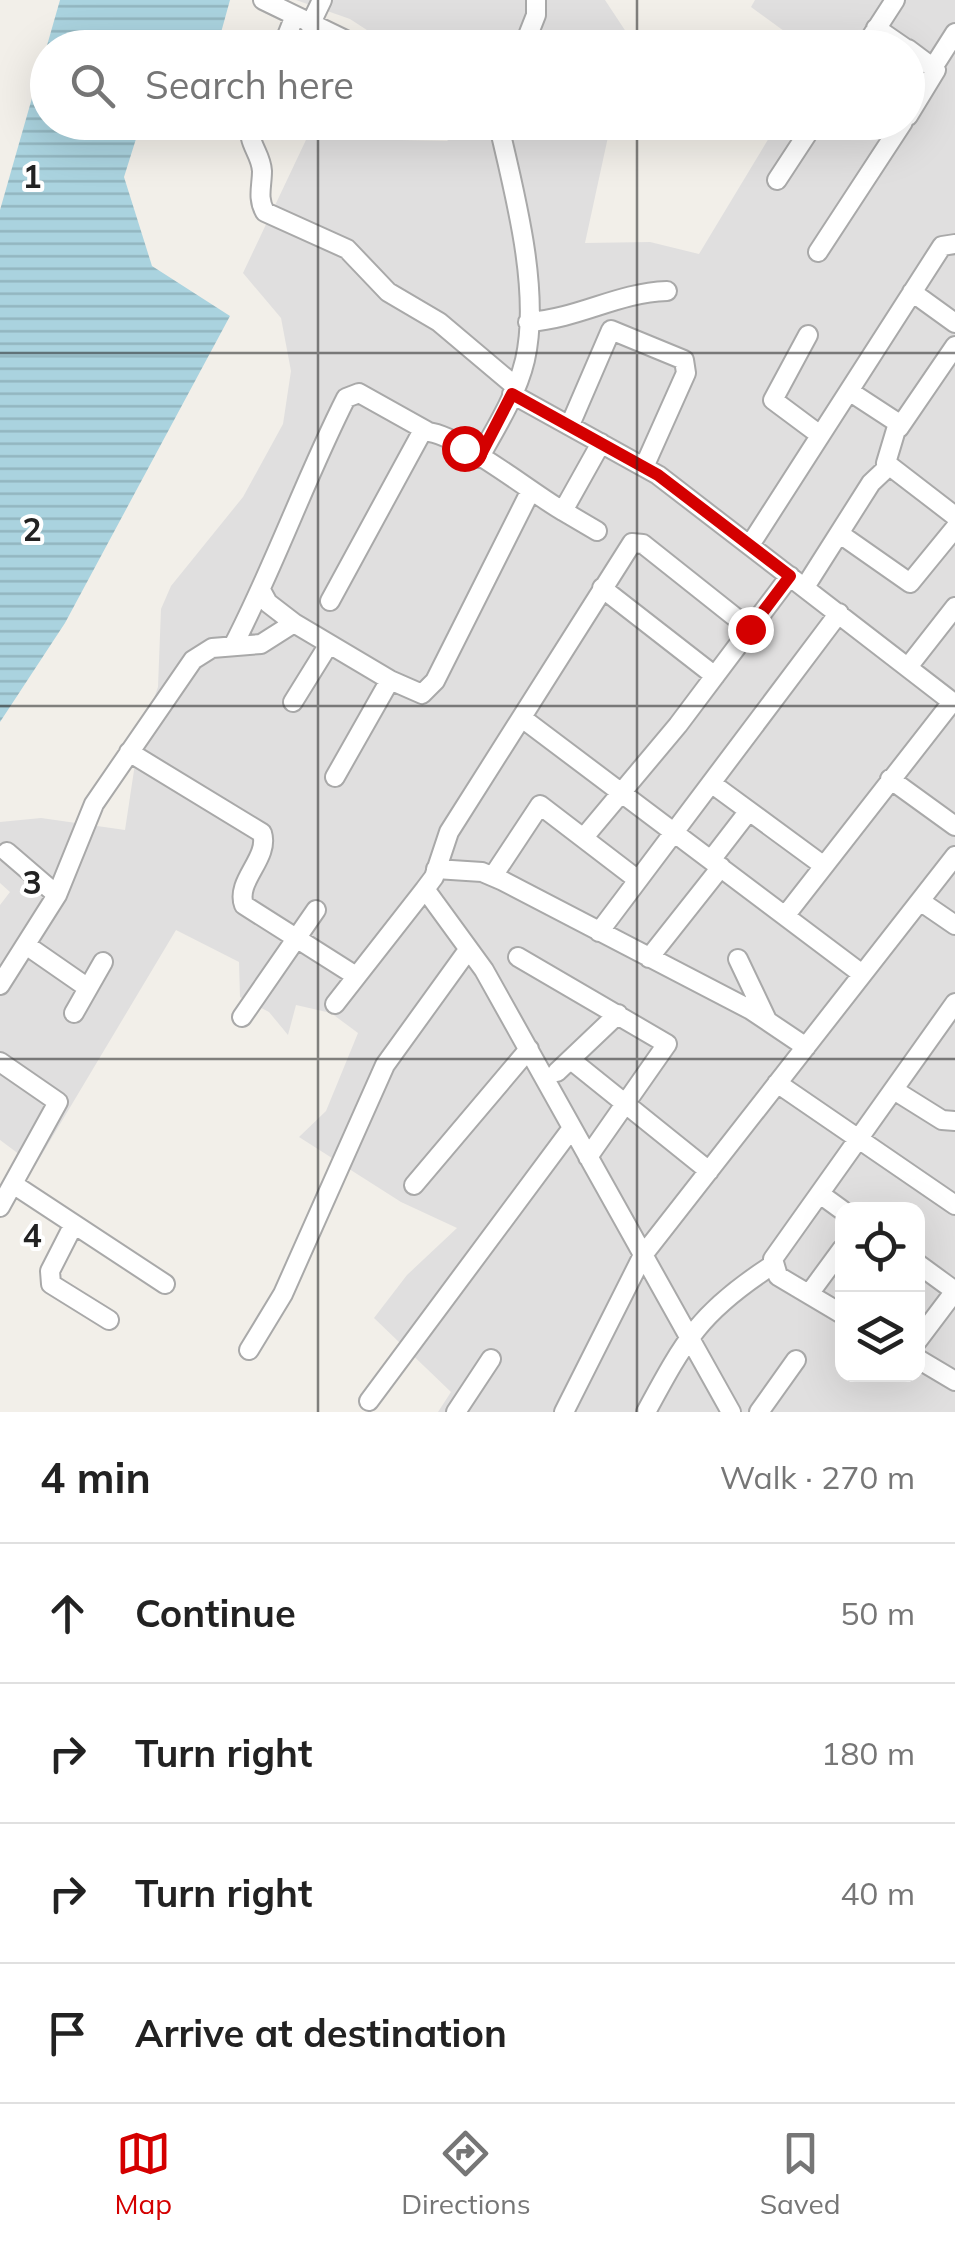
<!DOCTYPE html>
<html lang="en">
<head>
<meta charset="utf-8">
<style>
  body { margin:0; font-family:Mulish,sans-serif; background:#f2f2f2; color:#222 }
  .controls { position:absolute; right:30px; bottom:30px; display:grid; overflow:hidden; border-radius:20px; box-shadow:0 10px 40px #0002 }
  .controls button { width:90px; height:90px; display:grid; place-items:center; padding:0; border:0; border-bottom:2px solid #e0e0e0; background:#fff; color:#222; font:50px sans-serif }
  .stop { position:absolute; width:30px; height:30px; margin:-22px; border:8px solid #d40000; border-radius:50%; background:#fff }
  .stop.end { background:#d40000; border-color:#fff; box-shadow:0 2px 10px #0008 }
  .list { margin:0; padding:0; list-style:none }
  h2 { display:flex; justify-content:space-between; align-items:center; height:130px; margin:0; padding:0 40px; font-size:42px }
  h2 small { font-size:32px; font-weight:400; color:#767676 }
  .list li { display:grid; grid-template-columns:65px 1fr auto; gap:30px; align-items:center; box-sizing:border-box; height:140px; padding:0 40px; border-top:2px solid #e0e0e0 }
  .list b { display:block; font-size:38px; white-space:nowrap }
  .list em { font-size:32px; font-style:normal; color:#767676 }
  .icon { flex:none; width:55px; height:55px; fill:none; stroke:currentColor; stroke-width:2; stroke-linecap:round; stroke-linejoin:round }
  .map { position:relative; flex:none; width:955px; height:1412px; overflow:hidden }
  .search { position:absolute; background:#fff; box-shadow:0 10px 40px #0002; left:30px; right:30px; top:30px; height:110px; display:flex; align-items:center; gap:25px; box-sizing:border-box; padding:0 35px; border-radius:55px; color:#767676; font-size:38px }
  .sheet { height:690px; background:#fff }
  nav { display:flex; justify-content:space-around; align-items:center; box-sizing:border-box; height:140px; border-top:2px solid #e0e0e0; background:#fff; font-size:28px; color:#767676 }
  nav a { display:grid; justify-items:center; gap:5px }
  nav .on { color:#d40000 }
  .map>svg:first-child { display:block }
  .residential { fill:#e0dfdf; fill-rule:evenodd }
  .water { fill:url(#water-rules) }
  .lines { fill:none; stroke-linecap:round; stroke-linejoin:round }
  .minor-casing { stroke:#a9a9a9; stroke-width:22 }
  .minor { stroke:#fff; stroke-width:18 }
  .route { stroke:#d40000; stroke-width:12 }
  .grid { fill:none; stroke:#222; stroke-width:2.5; stroke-opacity:0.55 }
  .grid-label { font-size:32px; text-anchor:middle; font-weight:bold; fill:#222; stroke:#fff; stroke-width:8; stroke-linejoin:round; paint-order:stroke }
</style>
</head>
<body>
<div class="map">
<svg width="955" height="1412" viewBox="0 0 955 1412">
  <defs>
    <pattern id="water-rules" width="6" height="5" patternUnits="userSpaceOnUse" patternTransform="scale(2.5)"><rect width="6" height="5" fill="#aad3df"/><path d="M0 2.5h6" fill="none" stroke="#92b5bf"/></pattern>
  </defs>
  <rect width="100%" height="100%" fill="#f2efe9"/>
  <path class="residential" d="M296,0H605L636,47H393L350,19Z
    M755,0H955V1412H438L451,1392L374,1318L407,1275L457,1228L401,1202L299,1137L326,1111L358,1033L331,1013L296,1005L288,1035L269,1012L240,997L239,962L176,930L35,1166L0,1140V905L10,892L0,883V822L41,818L125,830L138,744L158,687L161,609L171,586L243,497L283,424L291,371L281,318L243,273L314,123H372L402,140L447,141L467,123H611L585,243L650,242L699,254L778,123L908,122V48L806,47L751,7ZM842,1210H918V1374H842Z"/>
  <path class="water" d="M60,0H230L217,47L48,48V122L141,123L124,177L152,266L230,316L65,623L0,722V210Z"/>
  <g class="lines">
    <defs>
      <path id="minor" d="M263,0L362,48
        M310,25L322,0
        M876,28L905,48
        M282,48L294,18
        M523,48L536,15V0
        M864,48L895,0
        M908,49L936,70L908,116
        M934,66L955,33
        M252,122C245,142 261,152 262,171C262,186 257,198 265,212L347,249L388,292L439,322L515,386
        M777,180L815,122
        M818,252L903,122
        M912,292L955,323
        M528,322C581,318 616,293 667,291
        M808,335L773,400L820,435
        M849,391L898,423L886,463L955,516
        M512,394L658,475L955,704
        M570,425L611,330L684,360L686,373L644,467
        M899,428L955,346
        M479,458C496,428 517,394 525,360C541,290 514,191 498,122
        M563,511L597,531
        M840,534L910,583L955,528
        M750,545L942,246L955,244
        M805,587L871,483L889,466
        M602,588L715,676
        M262,592L268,603L294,623
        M330,601L422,432C450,427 534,495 563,511L601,443
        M233,646C275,565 305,479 346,398L359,393L427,431
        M908,667L955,607
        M293,702L329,644
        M522,718L862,974
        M129,752L262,833C270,858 235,881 244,905L356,976
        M335,777L390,680
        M890,779L955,826
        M711,783L824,866
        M585,836L678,725L790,576
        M7,852L57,895
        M711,860L748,812
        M436,869L482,872L503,881L751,1010L806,1047
        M493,876L540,805L638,880
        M920,901L955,925
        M785,916L952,702
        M599,932L839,613
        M26,945L88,988
        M518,957L667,1044L588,1157
        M649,958L721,867
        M738,959L767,1020
        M0,985L57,895L94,804L193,660L212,648L261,644L294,623L390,680L422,694L435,681L530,492
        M335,1004L425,889
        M74,1013L103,962
        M242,1017L316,910
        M571,1060L709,1171
        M0,1062L58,1102L0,1207
        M557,1072L618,1014
        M777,1083L955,1205
        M894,1090L942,1120L955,1121
        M13,1184L165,1284
        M414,1185L529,1049
        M820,1194L842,1210
        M74,1224L50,1271L51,1284L109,1320
        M918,1264L955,1291
        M809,1294L842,1249
        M842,1314L778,1276L773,1259L955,1003
        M918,1340L955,1291
        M249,1350L283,1294L385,1065L468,950
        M918,1359L955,1381
        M369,1401L572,1128
        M456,1412L491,1359
        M564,1412L643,1255L955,856
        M646,1412C685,1340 700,1312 771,1266
        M731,1412L484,970L425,889L434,877L449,832L632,543L643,544L750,629
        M759,1412L796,1360"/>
    </defs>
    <use href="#minor" class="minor-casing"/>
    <use href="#minor" class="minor"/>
  </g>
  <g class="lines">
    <path class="route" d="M464,448L479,458L512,394L658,475L790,576L750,629"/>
  </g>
  <path class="grid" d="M318,0V48M637,0V48M318,122V1412M637,122V1412M0,353H955M0,706H955M0,1059H955"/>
  <g class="grid-label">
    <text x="32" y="188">1</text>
    <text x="32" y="541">2</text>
    <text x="32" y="894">3</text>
    <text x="32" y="1247">4</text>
  </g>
</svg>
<div class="controls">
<button><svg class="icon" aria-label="locate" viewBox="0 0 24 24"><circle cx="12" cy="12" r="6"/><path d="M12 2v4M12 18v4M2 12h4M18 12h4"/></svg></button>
<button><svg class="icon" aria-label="layers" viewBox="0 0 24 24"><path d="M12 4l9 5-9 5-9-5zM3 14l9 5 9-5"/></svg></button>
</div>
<div class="stop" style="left:464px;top:448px"></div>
<div class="stop end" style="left:750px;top:629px"></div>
<div class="search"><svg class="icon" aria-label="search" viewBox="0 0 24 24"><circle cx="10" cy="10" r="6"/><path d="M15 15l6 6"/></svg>Search here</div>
</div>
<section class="sheet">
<h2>4 min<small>Walk · 270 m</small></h2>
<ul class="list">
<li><svg class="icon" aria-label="ahead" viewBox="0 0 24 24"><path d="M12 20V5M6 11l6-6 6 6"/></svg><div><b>Continue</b></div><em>50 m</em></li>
<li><svg class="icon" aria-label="right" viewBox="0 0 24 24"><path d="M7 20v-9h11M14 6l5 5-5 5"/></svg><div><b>Turn right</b></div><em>180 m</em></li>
<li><svg class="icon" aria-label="right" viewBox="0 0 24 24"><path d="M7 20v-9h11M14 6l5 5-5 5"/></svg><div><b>Turn right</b></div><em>40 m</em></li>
<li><svg class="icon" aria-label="arrive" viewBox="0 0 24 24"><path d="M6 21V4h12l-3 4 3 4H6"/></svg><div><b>Arrive at destination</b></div></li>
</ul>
</section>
<nav>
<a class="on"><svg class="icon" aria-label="map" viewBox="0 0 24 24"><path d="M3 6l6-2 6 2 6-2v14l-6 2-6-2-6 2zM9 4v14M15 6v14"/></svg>Map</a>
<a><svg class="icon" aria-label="directions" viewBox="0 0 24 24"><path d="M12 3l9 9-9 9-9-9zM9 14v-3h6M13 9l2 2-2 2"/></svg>Directions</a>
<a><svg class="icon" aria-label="saved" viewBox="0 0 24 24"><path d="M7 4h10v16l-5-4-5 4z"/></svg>Saved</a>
</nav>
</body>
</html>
